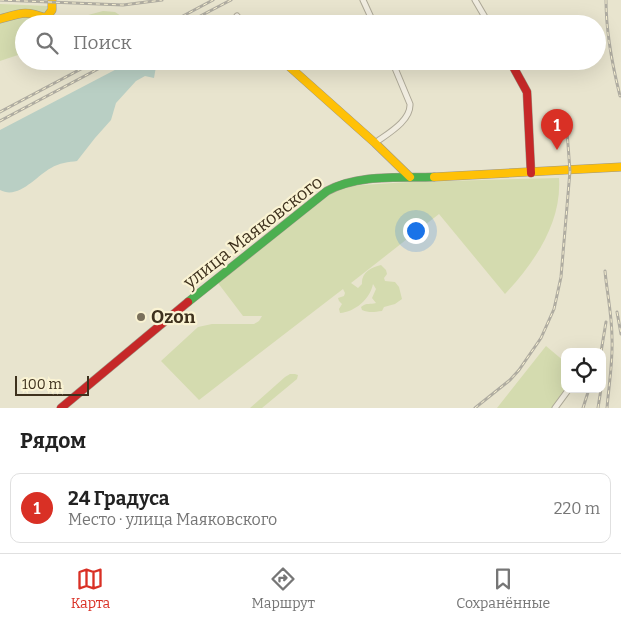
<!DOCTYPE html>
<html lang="ru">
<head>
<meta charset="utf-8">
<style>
  body { margin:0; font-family:Bitter,serif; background:#f2f2f2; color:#222 }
  .controls { position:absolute; right:15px; bottom:15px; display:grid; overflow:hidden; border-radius:10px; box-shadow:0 5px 20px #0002 }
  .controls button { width:45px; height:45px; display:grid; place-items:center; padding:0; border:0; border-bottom:1px solid #e0e0e0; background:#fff; color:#222; font:25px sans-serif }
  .scale { position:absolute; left:15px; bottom:12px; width:74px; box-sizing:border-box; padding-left:5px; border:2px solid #3e311d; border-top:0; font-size:14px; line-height:18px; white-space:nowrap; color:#3e311d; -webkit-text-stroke:4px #faf3d3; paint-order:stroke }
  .you { position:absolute; left:415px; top:230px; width:18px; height:18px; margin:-12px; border:4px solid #fff; border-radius:50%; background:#1a73e8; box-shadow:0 0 0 8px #1a73e833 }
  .badge { display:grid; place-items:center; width:32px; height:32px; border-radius:50%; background:#d93025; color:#fff; font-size:16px; font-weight:700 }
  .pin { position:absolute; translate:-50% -41px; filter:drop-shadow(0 1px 2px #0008) }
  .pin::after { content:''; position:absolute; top:26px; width:18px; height:15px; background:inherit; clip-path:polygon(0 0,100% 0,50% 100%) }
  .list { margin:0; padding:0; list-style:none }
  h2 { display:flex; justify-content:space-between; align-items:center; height:65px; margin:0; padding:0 20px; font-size:21px }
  h2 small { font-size:16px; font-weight:400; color:#767676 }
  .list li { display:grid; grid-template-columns:32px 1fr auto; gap:15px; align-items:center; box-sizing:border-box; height:70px; margin:0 10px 10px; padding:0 10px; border:1px solid #e0e0e0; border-radius:10px }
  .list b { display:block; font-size:19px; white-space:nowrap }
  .list p { margin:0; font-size:16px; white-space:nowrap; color:#767676 }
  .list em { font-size:16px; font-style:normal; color:#767676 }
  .icon { flex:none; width:28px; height:28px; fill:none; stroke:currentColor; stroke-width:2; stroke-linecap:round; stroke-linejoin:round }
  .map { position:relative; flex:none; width:621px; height:408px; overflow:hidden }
  .search { position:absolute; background:#fff; box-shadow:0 5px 20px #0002; left:15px; right:15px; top:15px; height:55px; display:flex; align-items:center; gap:12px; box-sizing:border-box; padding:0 18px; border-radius:28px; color:#767676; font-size:19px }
  .sheet { height:145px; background:#fff }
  nav { display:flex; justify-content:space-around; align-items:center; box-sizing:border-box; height:70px; border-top:1px solid #e0e0e0; background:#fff; font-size:14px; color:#767676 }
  nav a { display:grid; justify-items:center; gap:2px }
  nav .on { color:#d93025 }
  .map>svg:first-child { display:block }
  .green { fill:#d4dbaf }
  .water { fill:#b9cfc4 }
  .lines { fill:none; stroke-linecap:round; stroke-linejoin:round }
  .street-casing { stroke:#ada897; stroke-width:7 }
  .fast-casing { stroke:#9d9786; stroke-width:9 }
  .slow-casing { stroke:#9d9786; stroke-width:9 }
  .jam-casing { stroke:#9d9786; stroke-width:9 }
  .street { stroke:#f0ece0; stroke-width:5 }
  .fast { stroke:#4caf50; stroke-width:8 }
  .slow { stroke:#ffc107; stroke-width:8 }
  .jam { stroke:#c62828; stroke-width:8 }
  .rail-casing { stroke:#afaca1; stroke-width:3 }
  .rail { stroke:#faf3d3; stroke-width:1; stroke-dasharray:4; stroke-linecap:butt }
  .poi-dot { fill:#7a705b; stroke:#faf3d3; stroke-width:2 }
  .labels { text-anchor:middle; stroke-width:4.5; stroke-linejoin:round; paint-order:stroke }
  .street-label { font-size:18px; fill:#3e311d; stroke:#faf3d3 }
  .poi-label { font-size:18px; font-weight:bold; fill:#3e311d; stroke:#faf3d3; text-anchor:start }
</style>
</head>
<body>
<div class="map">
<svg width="621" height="408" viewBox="0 0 621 408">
  <rect width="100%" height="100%" fill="#e8e4ce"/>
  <path class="green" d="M0,4L48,6L43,24H24V53L0,61Z
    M103,11L115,12L124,18L123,21L118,24H46L56,20L62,22Z
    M559,178C562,223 534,263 505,294L439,214L351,283L358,288L362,284C361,273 371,267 381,265L386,270L387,274L384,278L385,281L395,282L399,287L402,299L395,304L384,307L382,311C374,312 369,313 362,310L361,307C367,302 370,305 376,303L372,298L376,289L373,284C370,299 355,312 340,313L339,309L342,304L339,301L338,298L344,296L345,293L343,289L199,400L161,361L198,327L212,324H254L259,321L262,316H243L218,283L334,191L347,186L409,182Z
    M546,346L565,362V389H567L553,408H497Z
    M290,374H295L298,375L297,379L262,408H250L285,377Z"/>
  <path class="water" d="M132,61H157L154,78L145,76L136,81L116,103L111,120L95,138L77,161C69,162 59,163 51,168C36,176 19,200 0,190V130Z"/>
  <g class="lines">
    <defs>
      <path id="street" d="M363,0L374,24
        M475,0L489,24
        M237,16L244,24
        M375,143C387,134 411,121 410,104L392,61
        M555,408L569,389"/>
      <path id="fast" d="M188,302L327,191C358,174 399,178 434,177"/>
      <path id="slow" d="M0,19C21,13 25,10 46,18L52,10V0
        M283,61L375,143L410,177
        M434,177L621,167"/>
      <path id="jam" d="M510,61L527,92L531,173
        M61,408L188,302"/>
    </defs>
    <use href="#street" class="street-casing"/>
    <use href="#fast" class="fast-casing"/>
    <use href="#slow" class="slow-casing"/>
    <use href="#jam" class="jam-casing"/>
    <use href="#street" class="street"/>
    <use href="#fast" class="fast"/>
    <use href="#slow" class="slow"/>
    <use href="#jam" class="jam"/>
    <defs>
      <path id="rail" d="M0,0L123,5L162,0
        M606,0C606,33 612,64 620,96
        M168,24L213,0
        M185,24L231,0
        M0,112L96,61
        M0,121L113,61
        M605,271C607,293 612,315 612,338C613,361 609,384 607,408
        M617,312L621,334
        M601,352L606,322
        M475,408L510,380L519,370L541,338L554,309L561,277L570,171L567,131
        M583,408L589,389
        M598,408L601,389"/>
    </defs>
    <use href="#rail" class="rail-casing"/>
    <use href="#rail" class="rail"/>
  </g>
  <circle class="poi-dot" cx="141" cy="317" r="5"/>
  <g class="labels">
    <g class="street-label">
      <text transform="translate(253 232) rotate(-38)" y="6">улица Маяковского</text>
    </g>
    <g class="poi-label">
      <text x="151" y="323">Ozon</text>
    </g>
  </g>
</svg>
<div class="controls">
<button><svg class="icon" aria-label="locate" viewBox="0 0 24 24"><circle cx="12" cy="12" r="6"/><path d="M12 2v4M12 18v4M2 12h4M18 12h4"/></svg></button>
</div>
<div class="scale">100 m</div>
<div class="you"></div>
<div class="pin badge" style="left:557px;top:150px">1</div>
<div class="search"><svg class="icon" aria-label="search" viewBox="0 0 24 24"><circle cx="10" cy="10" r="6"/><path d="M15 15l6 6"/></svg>Поиск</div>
</div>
<section class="sheet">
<h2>Рядом<small></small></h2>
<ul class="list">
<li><span class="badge">1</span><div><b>24 Градуса</b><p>Место · улица Маяковского</p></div><em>220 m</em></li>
</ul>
</section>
<nav>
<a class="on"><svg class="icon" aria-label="map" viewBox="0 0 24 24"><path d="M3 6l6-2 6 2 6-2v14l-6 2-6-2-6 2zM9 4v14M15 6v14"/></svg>Карта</a>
<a><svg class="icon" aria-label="directions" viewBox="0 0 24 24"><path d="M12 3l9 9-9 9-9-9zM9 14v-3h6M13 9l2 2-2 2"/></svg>Маршрут</a>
<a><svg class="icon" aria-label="saved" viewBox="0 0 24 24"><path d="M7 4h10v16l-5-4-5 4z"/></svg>Сохранённые</a>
</nav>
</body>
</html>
